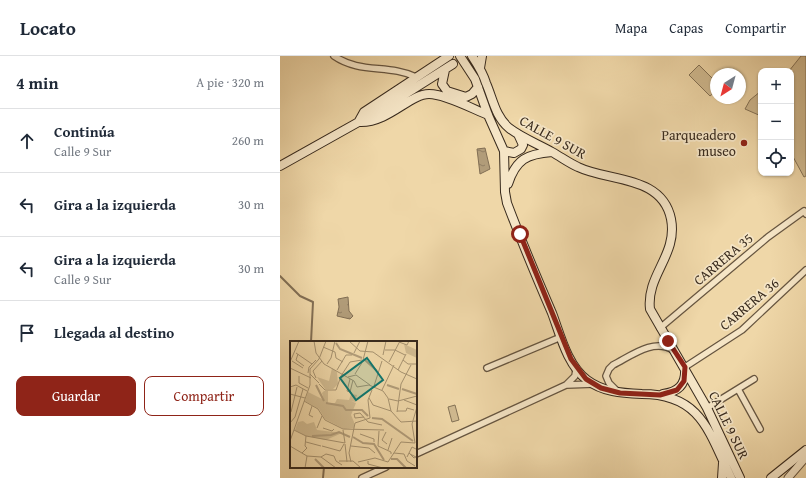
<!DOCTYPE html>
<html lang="es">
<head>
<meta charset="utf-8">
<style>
  body { margin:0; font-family:"Gentium Book Plus",serif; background:#f6f6f7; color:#1f2937 }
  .controls { position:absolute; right:12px; top:12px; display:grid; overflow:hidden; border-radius:8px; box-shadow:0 1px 3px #0004 }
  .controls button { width:36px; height:36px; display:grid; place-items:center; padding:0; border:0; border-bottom:1px solid #e0e1e3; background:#fff; color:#1f2937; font:20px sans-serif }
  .compass { position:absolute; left:430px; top:12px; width:36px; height:36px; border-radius:50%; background:#fff; box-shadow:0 1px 3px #0004; rotate:216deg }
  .stop { position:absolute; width:12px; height:12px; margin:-9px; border:3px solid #8f2418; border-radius:50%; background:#fff }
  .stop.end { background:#8f2418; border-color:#fff; box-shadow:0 1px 4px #0008 }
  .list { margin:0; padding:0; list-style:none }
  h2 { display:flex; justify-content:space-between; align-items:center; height:52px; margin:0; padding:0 16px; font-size:17px }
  h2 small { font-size:13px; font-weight:400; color:#747a83 }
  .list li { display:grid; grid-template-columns:26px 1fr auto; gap:12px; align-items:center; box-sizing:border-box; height:64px; padding:0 16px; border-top:1px solid #e0e1e3 }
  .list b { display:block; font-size:15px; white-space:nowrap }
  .list p { margin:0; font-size:13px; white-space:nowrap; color:#747a83 }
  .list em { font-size:13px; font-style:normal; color:#747a83 }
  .actions { display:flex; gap:8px; padding:12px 16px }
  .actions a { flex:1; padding:9px 0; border:1px solid #8f2418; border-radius:8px; text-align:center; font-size:14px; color:#8f2418 }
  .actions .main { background:#8f2418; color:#fff }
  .icon { flex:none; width:22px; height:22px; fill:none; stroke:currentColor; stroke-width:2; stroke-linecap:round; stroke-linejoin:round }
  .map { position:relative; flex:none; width:526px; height:422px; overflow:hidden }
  header { display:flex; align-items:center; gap:24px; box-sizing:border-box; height:56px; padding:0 20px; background:#fff; border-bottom:1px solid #e0e1e3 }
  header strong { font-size:19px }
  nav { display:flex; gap:22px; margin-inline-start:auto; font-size:14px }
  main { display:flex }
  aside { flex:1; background:#fff }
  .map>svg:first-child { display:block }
  .green { fill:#d0ba90; stroke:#847256 }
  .water { fill:url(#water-ripples); stroke:#816e54 }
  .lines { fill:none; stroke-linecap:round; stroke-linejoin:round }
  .stream { stroke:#816e54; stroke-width:2 }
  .minor-casing { stroke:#665540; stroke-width:8 }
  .tertiary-casing { stroke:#665540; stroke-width:9 }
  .secondary-casing { stroke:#382a1d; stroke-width:10 }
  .minor { stroke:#f5e5c6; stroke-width:5.5 }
  .tertiary { stroke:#f5e5c6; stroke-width:7 }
  .secondary { stroke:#f5e5c6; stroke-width:8 }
  .route { stroke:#8f2418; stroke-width:5 }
  .poi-dot { fill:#8f2418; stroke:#f5e5c6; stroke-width:1.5 }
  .labels { text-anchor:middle; stroke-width:3.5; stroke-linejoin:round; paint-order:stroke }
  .poi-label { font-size:14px; fill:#382a1d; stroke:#f5e5c6; text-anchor:end }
  .street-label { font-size:14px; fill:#382a1d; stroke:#f5e5c6 }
  .inset-river { fill:none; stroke:#b19c79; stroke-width:2 }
  .inset-road { fill:none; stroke:#a69270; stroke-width:1 }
  .view { fill:#0f766e; fill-opacity:0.15; stroke:#0f766e; stroke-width:2 }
  .inset-edge { fill:none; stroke:#382a1d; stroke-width:2 }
</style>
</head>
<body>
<header>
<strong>Locato</strong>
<nav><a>Mapa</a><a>Capas</a><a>Compartir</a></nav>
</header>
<main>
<aside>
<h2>4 min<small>A pie · 320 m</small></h2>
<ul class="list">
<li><svg class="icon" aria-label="ahead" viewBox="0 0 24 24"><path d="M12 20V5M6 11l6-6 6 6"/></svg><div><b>Continúa</b><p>Calle 9 Sur</p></div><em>260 m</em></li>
<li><svg class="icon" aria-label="left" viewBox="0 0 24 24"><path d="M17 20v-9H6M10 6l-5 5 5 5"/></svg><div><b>Gira a la izquierda</b></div><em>30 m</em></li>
<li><svg class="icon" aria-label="left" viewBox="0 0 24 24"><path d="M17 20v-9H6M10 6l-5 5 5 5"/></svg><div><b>Gira a la izquierda</b><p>Calle 9 Sur</p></div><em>30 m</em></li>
<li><svg class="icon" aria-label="arrive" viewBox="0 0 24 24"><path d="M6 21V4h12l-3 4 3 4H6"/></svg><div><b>Llegada al destino</b></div></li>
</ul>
<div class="actions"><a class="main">Guardar</a><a>Compartir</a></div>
</aside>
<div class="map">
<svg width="526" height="422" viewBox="0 0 526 422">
  <defs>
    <pattern id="water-ripples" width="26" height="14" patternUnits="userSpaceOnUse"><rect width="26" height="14" fill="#b19c79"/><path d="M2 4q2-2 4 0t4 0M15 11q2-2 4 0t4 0" fill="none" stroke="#917f63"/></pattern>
  </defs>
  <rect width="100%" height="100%" fill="#efd7a8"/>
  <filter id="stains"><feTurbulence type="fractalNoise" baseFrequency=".005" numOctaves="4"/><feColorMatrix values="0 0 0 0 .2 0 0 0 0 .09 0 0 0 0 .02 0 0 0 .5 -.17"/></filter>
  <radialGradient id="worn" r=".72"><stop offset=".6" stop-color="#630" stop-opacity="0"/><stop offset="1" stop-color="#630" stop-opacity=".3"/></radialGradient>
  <path class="green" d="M521,0H526V120L524,121L511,97V15H509Z
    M419,9L436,26V35L430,40L409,19Z
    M481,35V60L465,53L470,44Z
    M175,349L179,364L172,366L168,351Z"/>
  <path class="water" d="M205,92L210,113L200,118L197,93Z
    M68,241L69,255L73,260L70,263L57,260L59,251L58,243Z"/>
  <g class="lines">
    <path class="stream" d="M0,220L20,240L33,246L31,286
      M43,422L44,411"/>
    <defs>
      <path id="minor" d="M54,0C80,18 109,8 136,21
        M380,272L488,181L524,155L526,158
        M405,311L462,274L526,214
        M207,312L281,281
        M287,329L314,328
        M458,333L480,373
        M338,336L329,327L326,320L329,313L333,309C351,300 373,282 393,294
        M427,352L474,323
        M136,398L286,329L295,320L296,313
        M82,422L106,411"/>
      <path id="tertiary" d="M508,422L526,401"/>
      <path id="secondary" d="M180,0L195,23L208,59L224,95L225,136L227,147C241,184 256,220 272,257C280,278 287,309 307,324C323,336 341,337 362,338C421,338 429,376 451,422
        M192,0C198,9 203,17 206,27C213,43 215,60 229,72C242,82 258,88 272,96C281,101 289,107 298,111C329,126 382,119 391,163C398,199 366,219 370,253L427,352L460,422
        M200,12L202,0
        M165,14L162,28L167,35L186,41L192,38L198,31
        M79,65L84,56L169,0
        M81,66C109,66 130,38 149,38C165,38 193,53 208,59
        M224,95L234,97L241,93L243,89L238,78
        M0,110L100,54L173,8
        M228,128C236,103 247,98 272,96
        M383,338C398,336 406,329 405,313
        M442,422L443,407
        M491,422L526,394"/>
    </defs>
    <use href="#minor" class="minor-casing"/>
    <use href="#tertiary" class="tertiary-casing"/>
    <use href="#secondary" class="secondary-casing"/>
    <use href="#minor" class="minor"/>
    <use href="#tertiary" class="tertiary"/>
    <use href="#secondary" class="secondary"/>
  </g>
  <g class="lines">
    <path class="route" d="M240,178L291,303L306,323L321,332L340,337L380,339L397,334L404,325L405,311L388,285"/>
  </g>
  <circle class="poi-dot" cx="464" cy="87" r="4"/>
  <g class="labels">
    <g class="poi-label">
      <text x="456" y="84">Parqueadero<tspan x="456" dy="16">museo</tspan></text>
    </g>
    <g class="street-label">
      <text transform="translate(273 81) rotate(29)" y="5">CALLE 9 SUR</text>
      <text transform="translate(443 203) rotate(-40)" y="5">CARRERA 35</text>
      <text transform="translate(469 248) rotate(-40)" y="5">CARRERA 36</text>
      <text transform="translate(449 369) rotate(64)" y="5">CALLE 9 SUR</text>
    </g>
  </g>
  <g transform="translate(10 285)">
    <rect width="127" height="127" fill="#efd7a8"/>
    <path d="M42,27L47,31L48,43L43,48H35L27,36L39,40Z" fill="#d0ba90"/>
    <path d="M114,3L127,9V17L116,12ZM34,50H38V63H40L45,62L47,58L59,59L61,53L67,54L65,61L61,60L66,62L61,74L64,81V87L54,88L35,78L29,68L15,60L18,51L34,59L32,52ZM13,80L17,83L24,81L27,89L52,92L36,99L16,95L5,89L8,81Z" fill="#d0ba90"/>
    <path class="inset-river" d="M46,2L50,8L72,17M75,19L87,30M26,44L34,60M97,44L109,48M112,48L127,53M36,62L53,65L56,69H72L78,75M82,77L92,78L123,100M22,95L41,94L49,91L60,96M63,96L73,102L84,103L94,119M25,118L34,127M101,118H107L116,127"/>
    <path class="inset-road" d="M24,0L26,12L34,23L64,40L67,46L79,44L93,50L98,57L101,70L111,81L127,80M59,0L70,10L83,11L111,31L127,38M109,1L117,4L119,0M33,6L45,11L46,17L53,21M95,9H105L115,14M6,12L22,23M64,12L70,0M8,13L6,19L14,25M93,14L96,0M73,19L78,0M113,19L118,23H127M2,20L13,27M0,21L9,0M99,21L110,0M37,23L41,17L45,0M0,27L21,37M47,29L56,14H62M108,29L116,13M18,32L19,26L26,19M20,33L29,42M65,33L73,20M9,35V42L18,47M58,36L66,34L80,44M26,37L23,30L32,20M60,38L57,50L60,51L63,39M29,43L35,49H46L51,35L60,21L72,19M84,45L92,20M0,46L6,44L17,50M92,49L104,24M0,53L15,57M79,57L83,64L101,70M99,58L108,60L127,55M114,59L127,64M14,60L28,68L35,79L53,88L94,89M22,65L19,74L23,76M107,70H116L117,67L124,69M1,71L7,46M107,71L111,43L121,24M74,76L65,77L64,73L70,72L78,81L92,84M0,82L5,76L13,48M27,87L32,75M33,87L42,90L44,88M4,89L16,95L55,102M53,89L55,102M89,90L88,105L101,111V113M96,91L92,99L97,103M70,93L84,98V101M0,100L20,44V28L29,18L36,0M16,101L31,105M55,103L57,121M0,105L17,115L15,127M32,105L50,110L54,103M61,105L79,107L85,112M98,109L102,97M12,112L17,107L15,105L16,95M104,112L114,113L117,120L125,125M119,112L124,117L126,116L120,113M17,115L31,116L46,127M31,116L36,113L44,115L46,120L52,124M117,116L122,106L126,108M49,120H63L71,127M78,120V123L93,127M61,121L59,112L65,82L80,77L78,59L82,49M68,121L85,117L98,121L111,101L125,102L122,83L127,66"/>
    <path class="view" d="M77,17L93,39L66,59L50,37Z"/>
    <rect width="127" height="127" class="inset-edge"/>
  </g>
  <rect width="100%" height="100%" filter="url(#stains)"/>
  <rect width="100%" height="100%" fill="url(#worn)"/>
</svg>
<div class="controls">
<button>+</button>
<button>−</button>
<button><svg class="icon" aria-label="locate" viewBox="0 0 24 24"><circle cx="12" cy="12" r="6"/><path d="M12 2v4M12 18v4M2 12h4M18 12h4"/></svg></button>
</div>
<svg class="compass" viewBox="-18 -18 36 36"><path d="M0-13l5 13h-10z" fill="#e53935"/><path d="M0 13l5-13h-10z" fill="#747a83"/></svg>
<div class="stop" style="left:240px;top:178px"></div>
<div class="stop end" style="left:388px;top:285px"></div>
</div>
</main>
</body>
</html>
